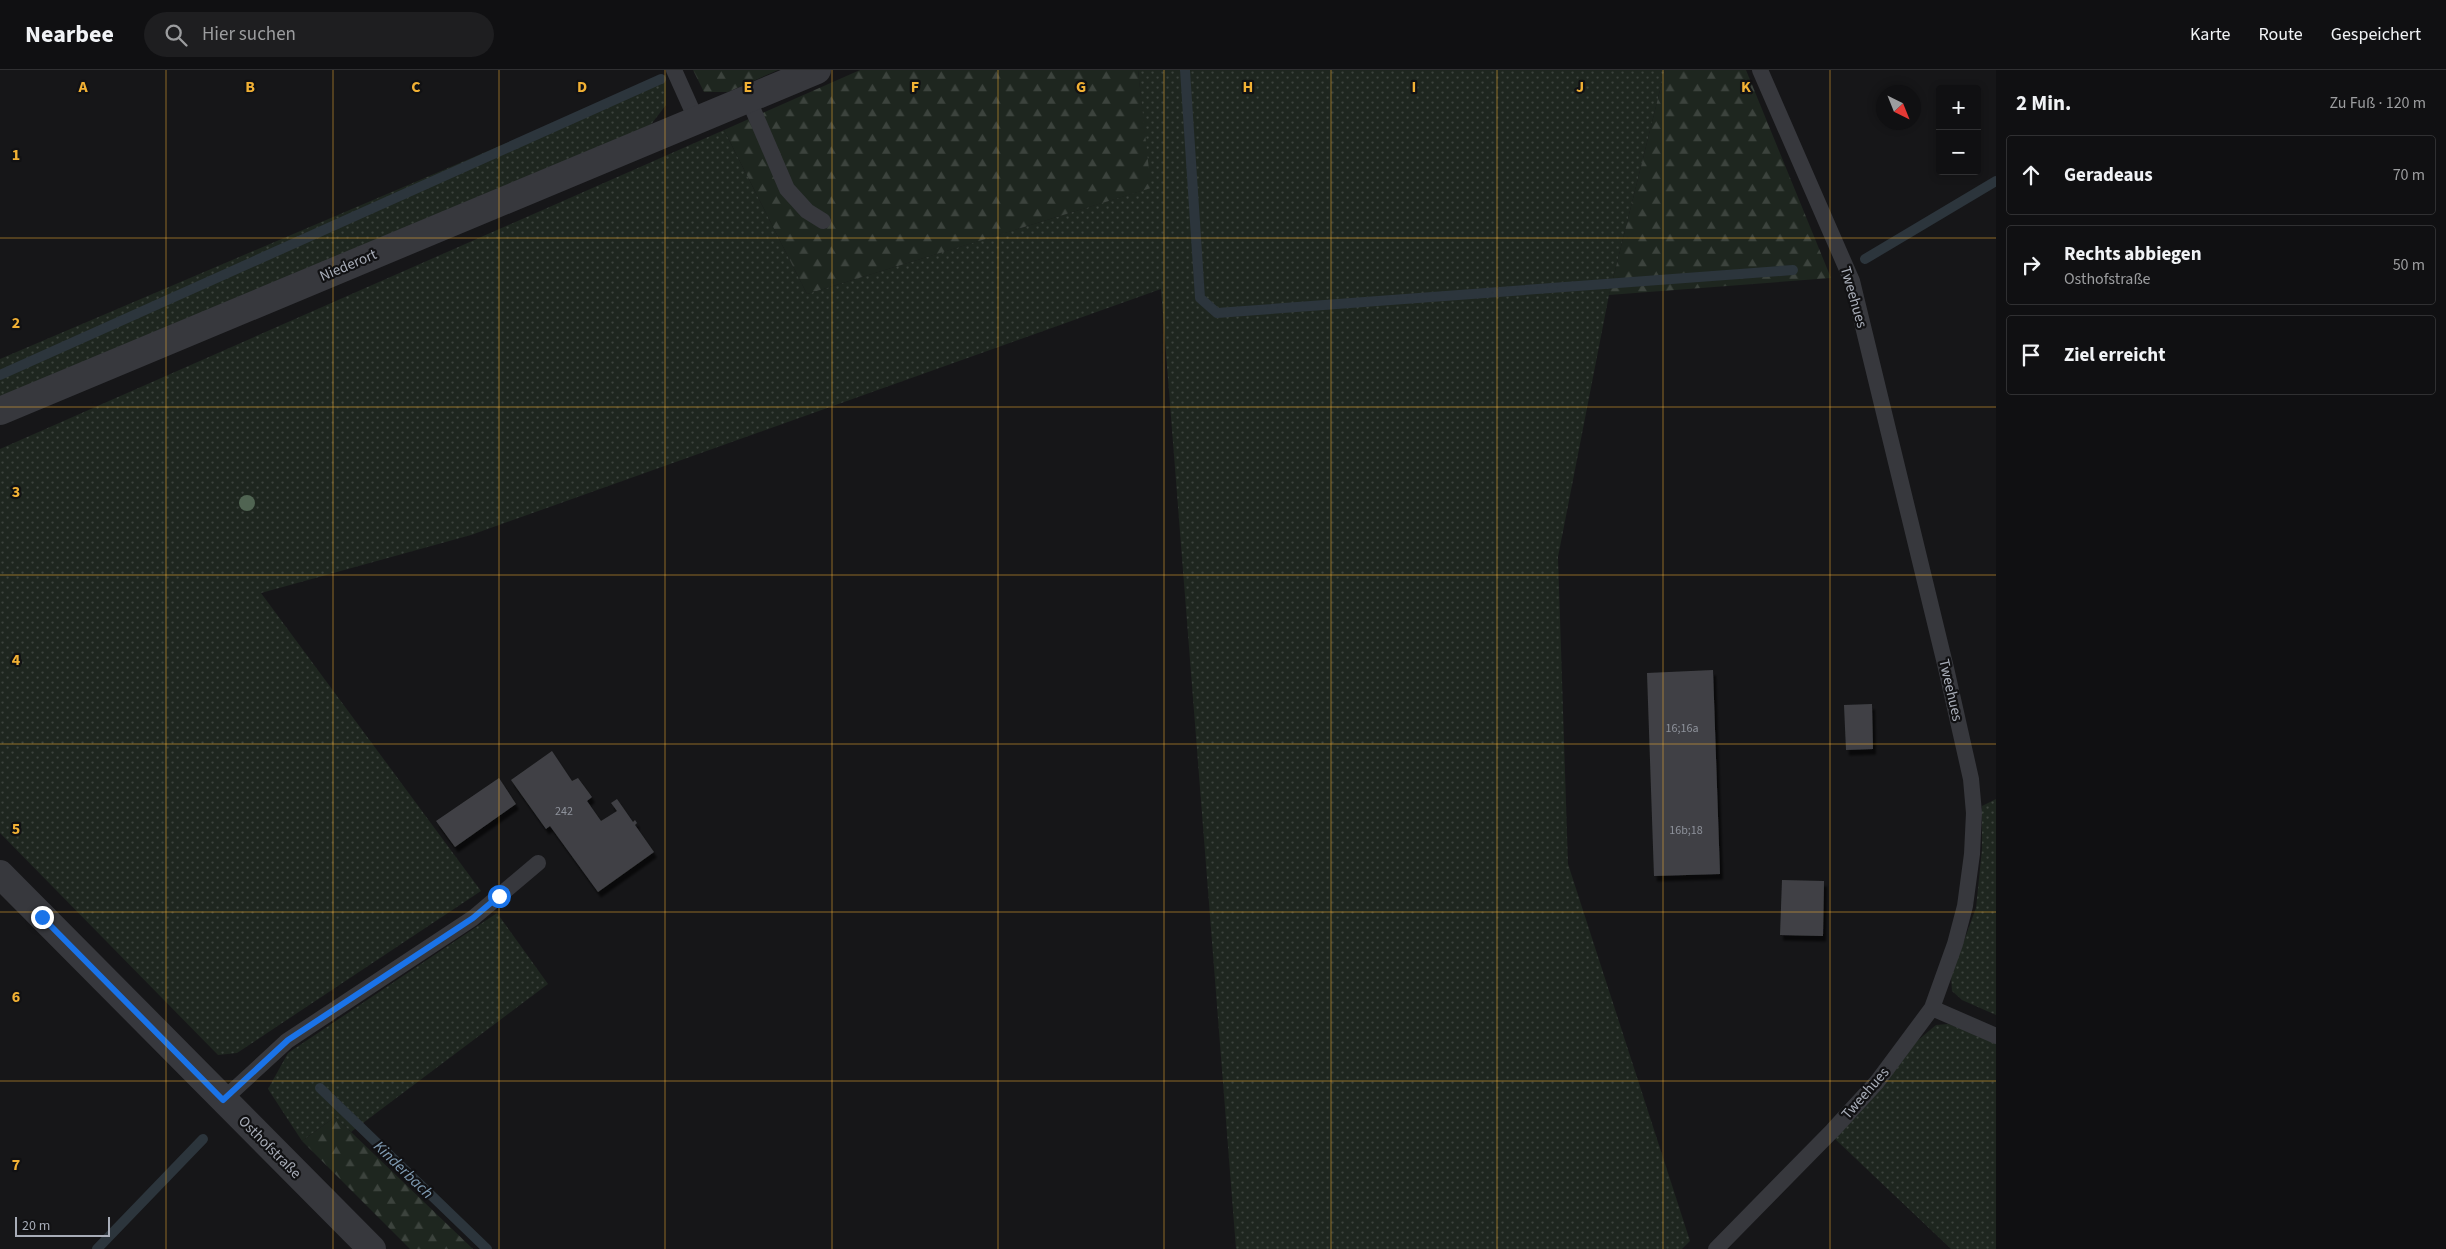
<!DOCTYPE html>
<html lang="de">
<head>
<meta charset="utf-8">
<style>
  body { margin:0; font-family:"Source Sans 3",sans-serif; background:#1e1e20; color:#f1f3f6 }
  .controls { position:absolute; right:15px; top:15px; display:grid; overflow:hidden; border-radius:5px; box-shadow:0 2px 8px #0003 }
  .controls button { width:45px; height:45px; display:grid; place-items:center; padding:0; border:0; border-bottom:1px solid #303032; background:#101012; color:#f1f3f6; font:25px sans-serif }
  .compass { position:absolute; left:1876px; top:15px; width:45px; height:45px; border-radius:50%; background:#101012; box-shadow:0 2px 8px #0003; rotate:137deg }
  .scale { position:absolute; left:15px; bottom:12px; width:95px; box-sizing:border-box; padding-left:5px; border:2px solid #a8adb8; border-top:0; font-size:14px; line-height:18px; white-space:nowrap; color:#a8adb8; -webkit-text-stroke:4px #111113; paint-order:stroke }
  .stop { position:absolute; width:15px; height:15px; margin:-11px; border:4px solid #1a73e8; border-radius:50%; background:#fff }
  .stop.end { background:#1a73e8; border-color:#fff; box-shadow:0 1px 5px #0008 }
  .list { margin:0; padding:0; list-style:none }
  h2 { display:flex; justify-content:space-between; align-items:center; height:65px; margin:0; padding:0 20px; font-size:21px }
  h2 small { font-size:16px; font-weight:400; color:#9c9d9f }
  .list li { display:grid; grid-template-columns:32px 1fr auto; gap:15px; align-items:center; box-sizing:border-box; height:80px; margin:0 10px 10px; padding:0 10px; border:1px solid #303032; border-radius:5px }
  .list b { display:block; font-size:19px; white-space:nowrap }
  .list p { margin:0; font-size:16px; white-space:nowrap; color:#9c9d9f }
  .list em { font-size:16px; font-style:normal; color:#9c9d9f }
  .icon { flex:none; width:28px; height:28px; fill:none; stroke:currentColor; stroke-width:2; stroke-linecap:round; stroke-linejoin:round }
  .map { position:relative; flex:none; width:1996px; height:1179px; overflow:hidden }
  header { display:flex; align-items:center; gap:30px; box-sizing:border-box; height:70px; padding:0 25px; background:#101012; border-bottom:1px solid #303032 }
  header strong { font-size:24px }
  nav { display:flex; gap:28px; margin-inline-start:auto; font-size:18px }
  .search { width:350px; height:45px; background:#1e1e20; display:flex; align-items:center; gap:12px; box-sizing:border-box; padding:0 18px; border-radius:28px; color:#9c9d9f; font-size:19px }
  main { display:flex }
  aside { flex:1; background:#101012 }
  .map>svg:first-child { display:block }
  .grass { fill:url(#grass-dots) }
  .forest { fill:url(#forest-firs) }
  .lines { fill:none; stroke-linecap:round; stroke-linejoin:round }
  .stream { stroke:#2c353c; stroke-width:10 }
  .building { fill:#404145; filter:url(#shadow) }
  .service { stroke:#37383d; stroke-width:16 }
  .minor { stroke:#37383d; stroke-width:28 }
  .tertiary { stroke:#37383d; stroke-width:28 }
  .tree { fill:#506452 }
  .route { stroke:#1a73e8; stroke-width:6 }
  .grid { fill:none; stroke:#f2b134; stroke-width:1; stroke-opacity:0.55 }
  .labels { text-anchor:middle; stroke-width:4.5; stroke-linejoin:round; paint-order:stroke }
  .number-label { font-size:12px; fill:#8e929b }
  .street-label { font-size:15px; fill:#a8adb8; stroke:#111113 }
  .water-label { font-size:16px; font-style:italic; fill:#7f9bb3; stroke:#111113 }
  .grid-label { font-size:16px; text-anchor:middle; font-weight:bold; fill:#f2b134; stroke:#111113; stroke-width:4.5; stroke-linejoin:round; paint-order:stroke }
</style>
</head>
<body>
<header>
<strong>Nearbee</strong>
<div class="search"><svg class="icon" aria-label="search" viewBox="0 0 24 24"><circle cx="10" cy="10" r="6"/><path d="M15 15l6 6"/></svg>Hier suchen</div>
<nav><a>Karte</a><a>Route</a><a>Gespeichert</a></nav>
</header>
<main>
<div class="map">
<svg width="1996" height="1179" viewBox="0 0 1996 1179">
  <defs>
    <pattern id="grass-dots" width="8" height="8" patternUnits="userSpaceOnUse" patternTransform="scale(1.25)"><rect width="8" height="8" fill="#1e261f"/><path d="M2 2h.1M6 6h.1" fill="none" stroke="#3c433d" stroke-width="1.8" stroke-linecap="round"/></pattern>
    <pattern id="forest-firs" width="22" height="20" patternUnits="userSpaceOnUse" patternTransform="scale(1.25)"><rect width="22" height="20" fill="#1e261f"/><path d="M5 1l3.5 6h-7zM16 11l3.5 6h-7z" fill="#3c433d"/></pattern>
    <filter id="shadow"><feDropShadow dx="3" dy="5.5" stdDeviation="1" flood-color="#0009"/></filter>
  </defs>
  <rect width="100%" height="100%" fill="#161618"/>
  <path class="grass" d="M1138,0H1665L1609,225L1558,487L1568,794L1690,1171L1682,1179H1236L1161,219L471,465L261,523L481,821L237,983L218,985L0,763V379L724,60L807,224L1150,118Z
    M666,5V35L649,57L0,346V289Z
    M1996,729V945L1962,930L1952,921L1951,906L1976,838L1982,779V736Z
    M497,843L548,914L351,1062L335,1047L302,1071L268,1019L288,983Z
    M1948,954L1996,971V1179H1951L1834,1068L1917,971L1936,955Z"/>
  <path class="forest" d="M693,0H778L728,22H704Z
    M860,0H1138L1151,118L807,224L724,60Z
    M1665,0H1746L1831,208L1609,225Z
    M335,1047L351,1062L473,1179H410L302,1071Z"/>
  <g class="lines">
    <path class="stream" d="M1185,0L1200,228L1217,243L1793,200
      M1865,189L1996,111
      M0,305L661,9
      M320,1018L487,1179
      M97,1179L203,1069"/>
  </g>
  <path class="building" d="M1713,600L1720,804L1654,806L1647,603Z
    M1872,634L1873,679L1846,680L1844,635Z
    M552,681L572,711L578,708L592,727L587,731L601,751L617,741L611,733L617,729L633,752L635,750L637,753L635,755L654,782L598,822L550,756L546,759L511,710Z
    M499,708L516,734L455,777L436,751Z
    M1782,810L1824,811L1823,866L1780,865Z"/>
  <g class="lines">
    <path class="service" d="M674,0L696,49
      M748,28L787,119L807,141L823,151
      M1932,938L1996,966
      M223,1030L287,971L473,848L538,793
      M1716,1179L1833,1060L1877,1012L1932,938L1955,874L1965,836L1972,784L1974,743L1971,709L1946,598L1852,211L1760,0"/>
    <path class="minor" d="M0,341L817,0"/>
    <path class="tertiary" d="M0,804L372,1179"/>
  </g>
  <circle class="tree" cx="247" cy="433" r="8"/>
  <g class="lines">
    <path class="route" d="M42,847L223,1030L288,970L473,848L499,826"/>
  </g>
  <path class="grid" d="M166,0V1179M333,0V1179M499,0V1179M665,0V1179M832,0V1179M998,0V1179M1164,0V1179M1331,0V1179M1497,0V1179M1663,0V1179M1830,0V1179M0,168H1996M0,337H1996M0,505H1996M0,674H1996M0,842H1996M0,1011H1996"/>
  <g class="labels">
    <g class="number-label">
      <text x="1682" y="662">16;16a</text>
      <text x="564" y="745">242</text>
      <text x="1686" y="764">16b;18</text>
    </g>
    <g class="street-label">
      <text transform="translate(348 195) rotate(-23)" y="5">Niederort</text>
      <text transform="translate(1854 227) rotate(74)" y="5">Tweehues</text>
      <text transform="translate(1951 620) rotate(77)" y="5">Tweehues</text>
      <text transform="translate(1865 1023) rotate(-49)" y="5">Tweehues</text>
      <text transform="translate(270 1077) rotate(45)" y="5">Osthofstraße</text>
    </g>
    <g class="water-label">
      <text transform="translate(404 1099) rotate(44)" y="6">Kinderbach</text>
    </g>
  </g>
  <g class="grid-label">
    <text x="83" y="22">A</text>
    <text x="250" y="22">B</text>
    <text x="416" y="22">C</text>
    <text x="582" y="22">D</text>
    <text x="748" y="22">E</text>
    <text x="915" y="22">F</text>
    <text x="1081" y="22">G</text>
    <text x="1248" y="22">H</text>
    <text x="1414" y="22">I</text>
    <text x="1580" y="22">J</text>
    <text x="1746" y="22">K</text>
    <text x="16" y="90">1</text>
    <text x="16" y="258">2</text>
    <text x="16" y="427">3</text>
    <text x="16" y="595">4</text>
    <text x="16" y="764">5</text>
    <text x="16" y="932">6</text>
    <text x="16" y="1100">7</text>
  </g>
</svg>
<div class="controls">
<button>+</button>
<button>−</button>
</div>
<svg class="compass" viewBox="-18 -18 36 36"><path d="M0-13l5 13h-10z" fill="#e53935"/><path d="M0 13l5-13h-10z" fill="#9c9d9f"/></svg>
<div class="scale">20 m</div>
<div class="stop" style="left:499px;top:826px"></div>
<div class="stop end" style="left:42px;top:847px"></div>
</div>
<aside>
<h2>2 Min.<small>Zu Fuß · 120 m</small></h2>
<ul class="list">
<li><svg class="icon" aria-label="ahead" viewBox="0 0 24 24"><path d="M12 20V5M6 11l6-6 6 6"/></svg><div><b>Geradeaus</b></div><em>70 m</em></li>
<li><svg class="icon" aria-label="right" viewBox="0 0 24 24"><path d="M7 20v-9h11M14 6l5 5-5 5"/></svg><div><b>Rechts abbiegen</b><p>Osthofstraße</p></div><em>50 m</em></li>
<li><svg class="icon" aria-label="arrive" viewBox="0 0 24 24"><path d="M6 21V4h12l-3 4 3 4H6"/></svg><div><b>Ziel erreicht</b></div></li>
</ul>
</aside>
</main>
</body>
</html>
